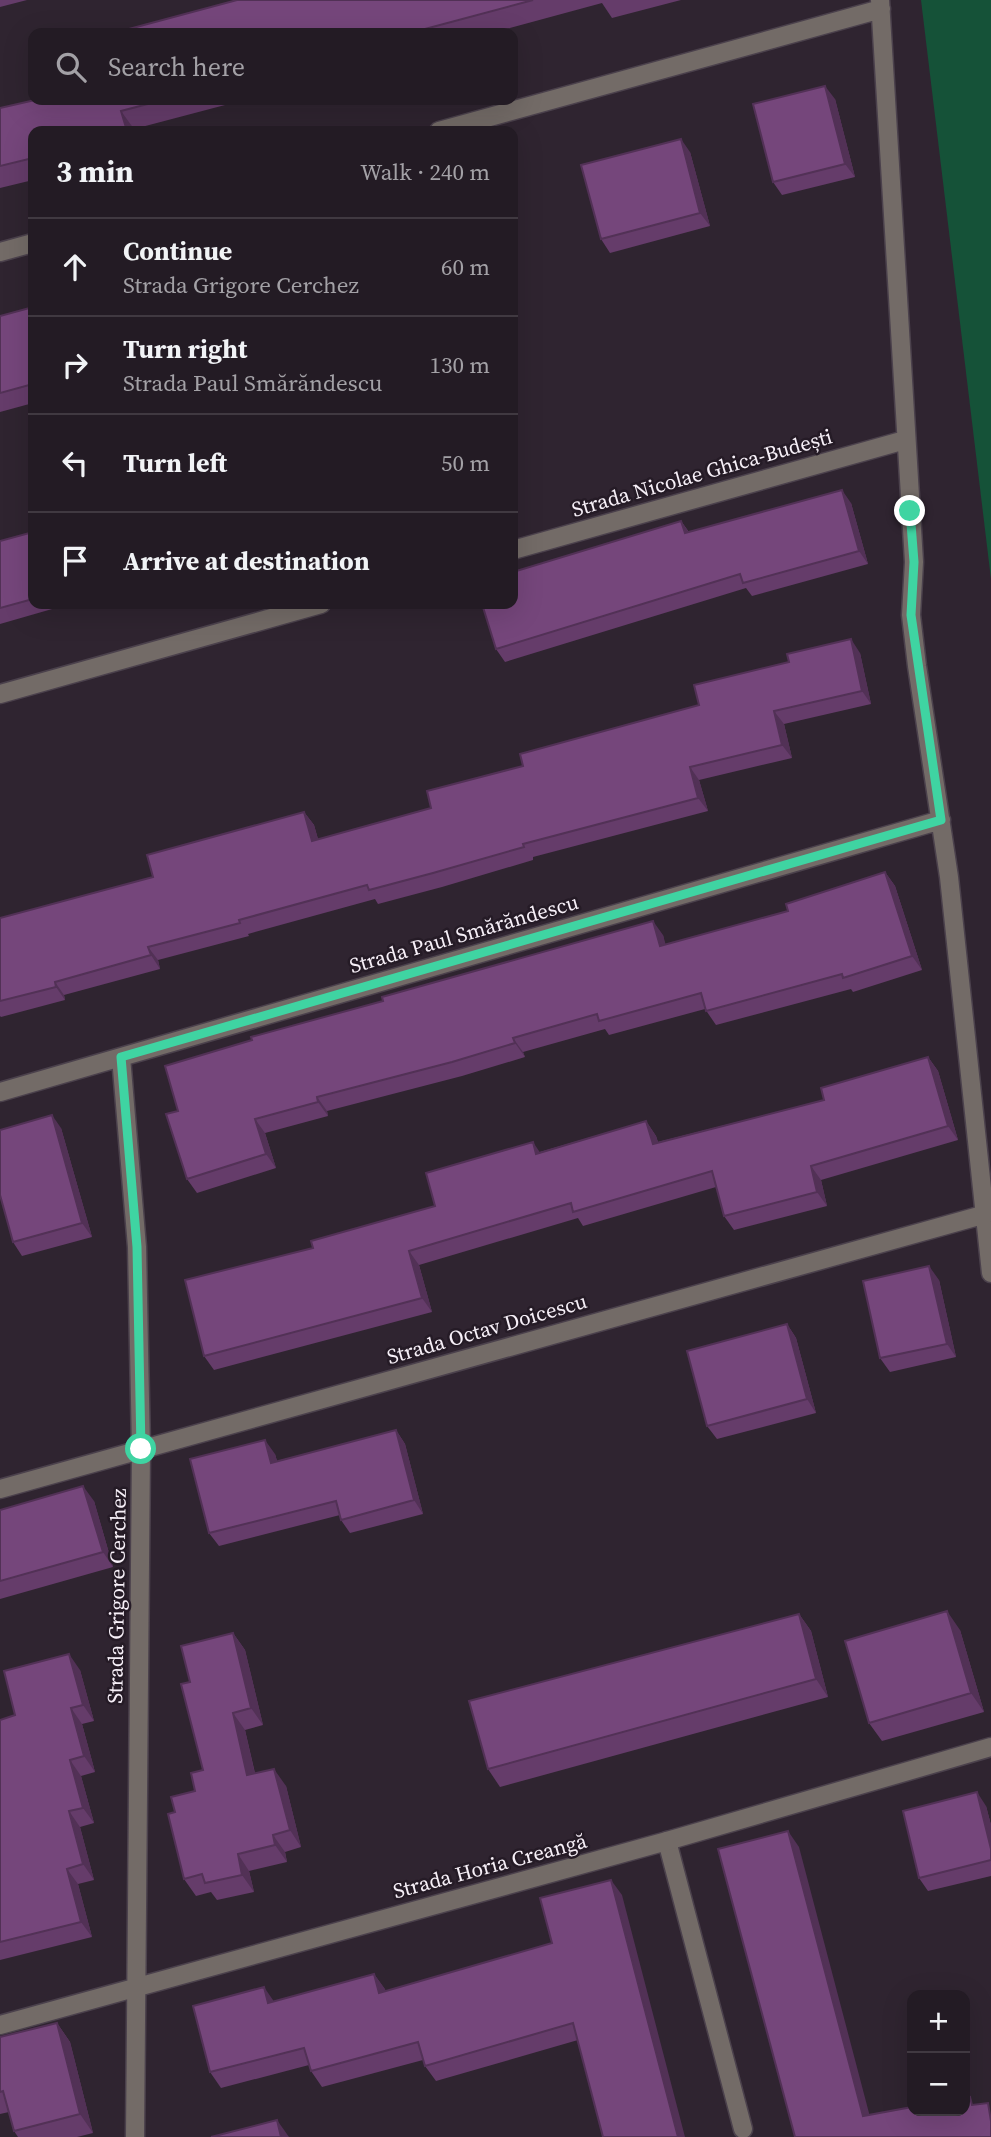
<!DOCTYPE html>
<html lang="en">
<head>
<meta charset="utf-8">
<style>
  body { margin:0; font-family:"Source Serif 4",serif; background:#2b242c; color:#f1f3f6 }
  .controls { position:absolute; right:21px; bottom:21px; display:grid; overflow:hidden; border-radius:14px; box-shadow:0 7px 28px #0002 }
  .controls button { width:63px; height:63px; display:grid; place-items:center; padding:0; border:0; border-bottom:2px solid #403941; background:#231b24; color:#f1f3f6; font:35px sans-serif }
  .stop { position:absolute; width:21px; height:21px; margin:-16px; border:5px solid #3fd4a2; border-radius:50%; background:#fff }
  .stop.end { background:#3fd4a2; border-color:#fff; box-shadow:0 2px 7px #0008 }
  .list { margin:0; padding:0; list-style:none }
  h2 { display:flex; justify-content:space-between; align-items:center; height:91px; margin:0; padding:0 28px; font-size:30px }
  h2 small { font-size:23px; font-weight:400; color:#a3a1a6 }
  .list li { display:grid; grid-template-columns:46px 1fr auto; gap:21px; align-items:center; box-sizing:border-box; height:98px; padding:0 28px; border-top:2px solid #403941 }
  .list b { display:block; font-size:26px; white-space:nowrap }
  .list p { margin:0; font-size:23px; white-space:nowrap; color:#a3a1a6 }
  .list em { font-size:23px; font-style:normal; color:#a3a1a6 }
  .icon { flex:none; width:38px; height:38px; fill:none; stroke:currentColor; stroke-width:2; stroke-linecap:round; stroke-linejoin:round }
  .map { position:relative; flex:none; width:991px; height:2137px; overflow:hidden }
  .search { position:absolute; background:#231b24; box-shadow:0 7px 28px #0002; left:28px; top:28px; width:490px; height:77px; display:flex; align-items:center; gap:18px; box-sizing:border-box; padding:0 24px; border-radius:14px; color:#a3a1a6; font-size:26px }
  .panel { position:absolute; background:#231b24; box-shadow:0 7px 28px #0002; left:28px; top:126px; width:490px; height:483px; border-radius:14px }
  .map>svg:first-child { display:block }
  .green { fill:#155238 }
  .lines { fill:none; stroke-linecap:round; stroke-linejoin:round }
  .service-casing { stroke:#4b414c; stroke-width:21 }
  .minor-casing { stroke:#4b414c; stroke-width:21 }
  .service { stroke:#736b67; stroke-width:18 }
  .minor { stroke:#736b67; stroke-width:18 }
  .wall { fill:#653c6a }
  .shaded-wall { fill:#523156 }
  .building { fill:#75467b; stroke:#523156; stroke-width:2 }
  .route { stroke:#3fd4a2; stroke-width:9 }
  .labels { text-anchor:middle; stroke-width:5; stroke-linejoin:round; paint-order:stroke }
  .street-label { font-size:21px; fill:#f7f0f8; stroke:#251b26 }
</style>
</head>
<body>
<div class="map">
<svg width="991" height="2137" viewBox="0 0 991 2137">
  <rect width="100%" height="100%" fill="#2f2430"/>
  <path class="green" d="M921,0H991V579Z"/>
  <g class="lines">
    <defs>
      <path id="service" d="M667,1841L743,2129"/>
      <path id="minor" d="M880,0L914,562L911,615L917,666L949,877L991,1273
        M439,131L881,9
        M0,252L33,243
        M513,550L905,440
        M0,694L321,604
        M121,1057L137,1247L141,1449L135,2137
        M0,1092L941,820
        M0,1489L986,1214
        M0,2025L667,1841L991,1747"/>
    </defs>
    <use href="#service" class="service-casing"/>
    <use href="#minor" class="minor-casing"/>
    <use href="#service" class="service"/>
    <use href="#minor" class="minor"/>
  </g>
  <path class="wall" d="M0,0H27L0,7Z
    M237,0H681L612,18L602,3L491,33H114Z
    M835,99L855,177L782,195L773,182Z
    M35,100H244L134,129L135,131H33V180L0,188V108Z
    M690,152L710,226L610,253L601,239Z
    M33,307V403L0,412V316Z
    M851,503L868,564L752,596L746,588L505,662L496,649L681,521L689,532Z
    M33,532V604H65L66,605L0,624V541Z
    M860,653L871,704L784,724L792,758L699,780L708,811L533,857V860L442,887L378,904L375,899L248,934L249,936L158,960L160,969L64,995L65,1000L1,1017L0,1016V918L153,877L304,812L314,825L318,839L431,808L523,766L699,705Z
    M885,872L895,886L922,970L853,992L851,989L716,1025L705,1009L609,1035L605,1029L523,1052L525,1057L462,1076L327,1111L328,1116L265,1133L276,1168L197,1193L187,1179L178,1111L663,935L665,945L788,911Z
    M928,1057L938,1071L958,1140L821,1180L827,1206L734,1230L724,1216L716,1187L583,1226L578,1218L419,1265L432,1312L214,1370L204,1356L313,1248L435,1206L540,1152L646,1121L656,1136L658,1142L824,1100Z
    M61,1128L92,1237L22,1256L13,1242Z
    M939,1280L956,1357L890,1372L880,1358Z
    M787,1324L796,1338L816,1413L717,1439L707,1426Z
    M396,1430L405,1444L423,1514L350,1533L341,1520L340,1515L219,1546L209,1533L275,1454L277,1461Z
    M94,1501L113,1567L0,1599V1510Z
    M799,1614L811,1631L828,1697L500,1787L488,1769Z
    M960,1630L984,1712L882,1741L869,1723Z
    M233,1633L245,1650L263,1725L245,1730L255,1773L286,1786L301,1847L285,1852L287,1862L249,1871L254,1892L217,1900L211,1892L196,1896L184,1879L175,1812L195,1791L203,1770L190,1682Z
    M80,1670L94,1721L82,1724L95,1772L81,1776L94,1823L80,1827L94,1880L78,1884L92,1937L0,1960V1720L15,1715Z
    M986,1806L991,1825V1876L928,1891L919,1878Z
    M622,1895L578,2040L436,2081L425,2066L423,2060L322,2087L311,2071L309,2065L221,2088L210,2072L274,2001L374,1974L386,1991L552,1943Z
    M57,2023L70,2042L93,2133L77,2137H18L14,2131L9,2112L0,2114V2037Z"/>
  <path class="shaded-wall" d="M825,86L835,99L855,177L845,164Z
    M121,111L134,129L135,131H127Z
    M681,139L690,152L710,226L700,213Z
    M842,490L851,503L868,564L859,551Z
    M681,521L690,534L685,533Z
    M851,639L860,653L871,704L862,691Z
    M774,711L784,724L792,758L782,745Z
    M690,767L699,780L708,811L698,798Z
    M304,812L314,825L322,854L312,841Z
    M885,872L895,886L922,970L912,956Z
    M653,921L663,935L670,960L660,946Z
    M148,947L158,960L160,969L151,955Z
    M55,982L64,995L65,1000L56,987Z
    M513,1038L523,1052L525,1057L515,1043Z
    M928,1057L938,1071L958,1140L948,1126Z
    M317,1097L327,1111L328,1116L318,1102Z
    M52,1115L61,1128L92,1237L82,1223Z
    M255,1119L265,1133L276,1168L266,1154Z
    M646,1121L656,1136L663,1158L653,1144Z
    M533,1142L543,1157L536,1154Z
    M811,1166L821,1180L827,1206L817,1192Z
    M409,1251L419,1265L432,1312L422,1298Z
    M929,1266L939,1280L956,1357L947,1344Z
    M787,1324L796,1338L816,1413L807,1399Z
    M396,1430L405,1444L423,1514L414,1500Z
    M265,1440L275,1454L281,1476L271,1463Z
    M83,1486L94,1501L113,1567L103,1552Z
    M947,1611L960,1630L984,1712L971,1693Z
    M799,1614L811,1631L828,1697L816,1679Z
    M233,1633L245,1650L263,1725L251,1708Z
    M69,1654L80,1670L94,1721L83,1705Z
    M71,1708L82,1724L95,1772L84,1756Z
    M233,1713L245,1730L259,1792L247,1775Z
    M70,1760L81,1776L94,1823L83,1808Z
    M274,1769L286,1786L301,1847L290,1830Z
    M977,1792L986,1806L991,1825V1849Z
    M69,1811L80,1827L94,1880L83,1864Z
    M788,1831L799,1847L874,2132L863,2116Z
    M273,1835L285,1852L287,1862L275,1845Z
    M238,1854L249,1871L254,1892L242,1875Z
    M67,1869L78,1884L92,1937L81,1922Z
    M611,1880L622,1895L685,2137H678Z
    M374,1974L385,1989L390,2009L379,1993Z
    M264,1987L275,2003H268Z
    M57,2023L70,2042L93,2133L80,2114Z
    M277,2120L289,2137H281Z"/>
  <path class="building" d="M237,0H533L410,33H114Z
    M33,49V61L30,50Z
    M825,86L845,164L773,182L753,104Z
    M35,100H163L121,111L127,131H33V158L0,166V108Z
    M681,139L700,213L601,239L581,165Z
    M33,307V384L0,393V316Z
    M842,490L859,551L743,583L740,574L496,649L482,604H513V572L681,521L685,533Z
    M33,532V599L0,608V541Z
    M851,639L862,691L774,711L782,745L690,767L698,798L523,844L524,847L433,873L369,890L367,885L239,920L240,923L148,947L151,955L55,982L56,987L0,1001V918L153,877L147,855L304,812L312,841L431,808L427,791L523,766L520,754L699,705L694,685L789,662L787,654Z
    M885,872L912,956L843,978L842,974L706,1011L701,993L599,1021L597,1014L513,1038L515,1043L452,1062L317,1097L318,1102L255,1119L266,1154L187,1179L166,1114L178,1111L165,1066L252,1040L251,1037L383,1001L382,997L653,921L660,946L788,911L786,904Z
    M928,1057L948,1126L811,1166L817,1192L724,1216L712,1171L573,1212L571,1203L409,1251L422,1298L204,1356L185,1280L313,1248L311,1241L435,1206L426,1173L533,1142L536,1154L646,1121L653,1144L824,1100L821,1088Z
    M52,1115L82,1223L13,1242L0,1195V1130Z
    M929,1266L947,1344L880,1358L863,1281Z
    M787,1324L807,1399L707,1426L687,1351Z
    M396,1430L414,1500L341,1520L336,1501L209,1533L190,1459L265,1440L271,1463Z
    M83,1486L103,1552L0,1581V1510Z
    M947,1611L971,1693L869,1723L845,1641Z
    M799,1614L816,1679L488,1769L469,1701Z
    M233,1633L251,1708L233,1713L247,1775L274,1769L290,1830L273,1835L275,1845L238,1854L242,1875L205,1883L202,1874L184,1879L168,1814L175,1812L171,1797L195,1791L191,1773L203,1770L181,1684L190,1682L181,1646Z
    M69,1654L83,1705L71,1708L84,1756L70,1760L83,1808L69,1811L83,1864L67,1869L81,1922L0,1942V1720L15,1715L4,1671Z
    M977,1792L991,1849V1860L919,1878L903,1811Z
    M788,1831L863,2116L912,2107V2111H965V2098L970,2097L972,2105L988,2103L991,2121V2137H795L718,1849Z
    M611,1880L678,2137H603L573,2023L425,2066L418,2042L311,2071L304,2048L210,2072L193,2006L264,1987L268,2003L374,1974L379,1993L552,1943L540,1898Z
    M57,2023L80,2114L14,2131L3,2091L0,2092V2037Z
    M277,2120L281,2137H211Z"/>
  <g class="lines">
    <path class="route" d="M141,1449L137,1247L121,1057L941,820L911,615L914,562L910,511"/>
  </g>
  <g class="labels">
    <g class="street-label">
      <text transform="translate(702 473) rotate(-16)" y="7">Strada Nicolae Ghica-Budești</text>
      <text transform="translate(464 934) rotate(-16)" y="7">Strada Paul Smărăndescu</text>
      <text transform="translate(487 1329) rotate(-16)" y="7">Strada Octav Doicescu</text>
      <text transform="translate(117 1596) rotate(-89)" y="7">Strada Grigore Cerchez</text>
      <text transform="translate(490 1866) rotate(-15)" y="7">Strada Horia Creangă</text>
    </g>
  </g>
</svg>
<div class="controls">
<button>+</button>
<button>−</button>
</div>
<div class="stop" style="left:141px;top:1449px"></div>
<div class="stop end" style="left:910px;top:511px"></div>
<div class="search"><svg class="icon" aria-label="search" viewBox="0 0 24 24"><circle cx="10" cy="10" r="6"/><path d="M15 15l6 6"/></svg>Search here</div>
<section class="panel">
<h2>3 min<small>Walk · 240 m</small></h2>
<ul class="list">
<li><svg class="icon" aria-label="ahead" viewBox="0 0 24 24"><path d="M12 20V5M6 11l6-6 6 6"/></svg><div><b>Continue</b><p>Strada Grigore Cerchez</p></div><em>60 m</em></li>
<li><svg class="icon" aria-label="right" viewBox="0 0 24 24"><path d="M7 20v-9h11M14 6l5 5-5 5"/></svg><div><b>Turn right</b><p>Strada Paul Smărăndescu</p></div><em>130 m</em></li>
<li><svg class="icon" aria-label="left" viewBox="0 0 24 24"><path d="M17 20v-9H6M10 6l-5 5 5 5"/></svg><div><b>Turn left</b></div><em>50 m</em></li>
<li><svg class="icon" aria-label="arrive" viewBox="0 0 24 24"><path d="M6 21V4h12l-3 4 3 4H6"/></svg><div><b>Arrive at destination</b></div></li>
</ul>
</section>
</div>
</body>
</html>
